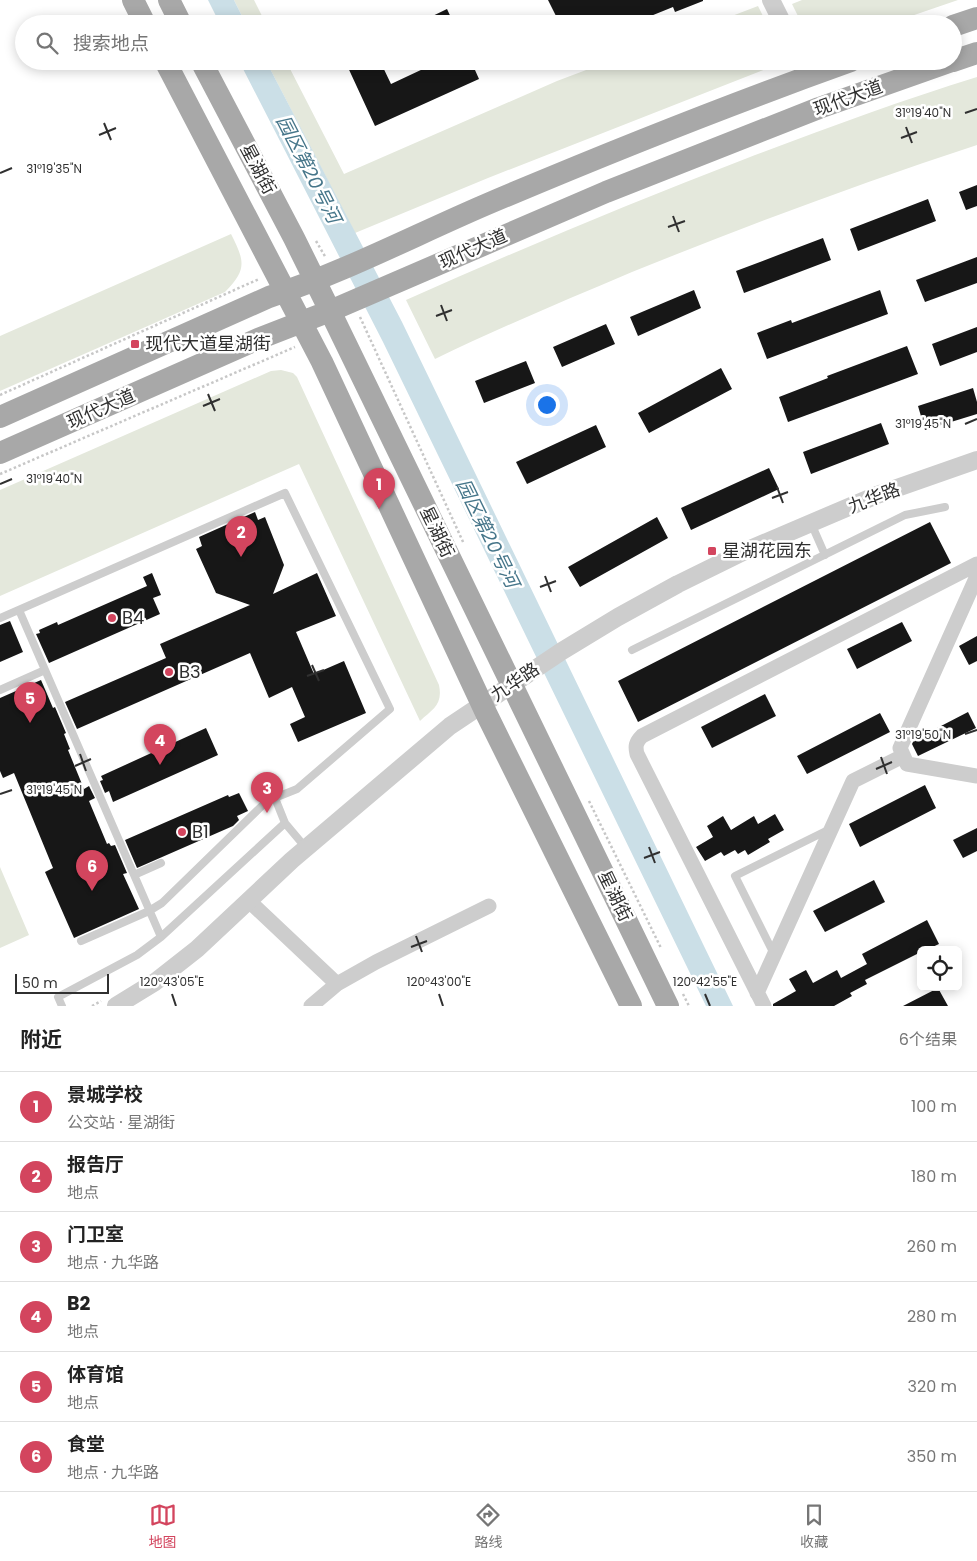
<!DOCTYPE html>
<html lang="zh">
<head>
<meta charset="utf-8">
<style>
  body { margin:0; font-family:Poppins,"Noto Sans SC",sans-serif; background:#f6f6f6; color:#222 }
  .controls { position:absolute; right:15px; bottom:15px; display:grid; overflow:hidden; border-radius:8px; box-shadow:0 2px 12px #0003 }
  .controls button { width:45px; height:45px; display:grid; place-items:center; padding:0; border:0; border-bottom:1px solid #e0e0e0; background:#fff; color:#222; font:25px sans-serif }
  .scale { position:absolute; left:15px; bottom:12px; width:94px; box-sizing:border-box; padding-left:5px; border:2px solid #303030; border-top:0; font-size:14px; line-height:18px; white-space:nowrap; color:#303030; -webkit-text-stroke:4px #fff; paint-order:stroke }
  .you { position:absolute; left:546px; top:404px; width:18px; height:18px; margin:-12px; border:4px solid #fff; border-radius:50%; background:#1a73e8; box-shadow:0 0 0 8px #1a73e833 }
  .badge { display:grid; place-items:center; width:32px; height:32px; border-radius:50%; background:#d3455e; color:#fff; font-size:16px; font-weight:700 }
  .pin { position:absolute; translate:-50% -41px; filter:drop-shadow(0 1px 2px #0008) }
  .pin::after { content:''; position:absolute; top:26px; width:18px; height:15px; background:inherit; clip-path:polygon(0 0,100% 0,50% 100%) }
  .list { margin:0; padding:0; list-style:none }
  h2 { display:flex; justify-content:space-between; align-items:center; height:65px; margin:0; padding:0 20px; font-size:21px }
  h2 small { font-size:16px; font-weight:400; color:#767676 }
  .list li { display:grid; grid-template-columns:32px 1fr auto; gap:15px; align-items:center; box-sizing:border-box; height:70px; padding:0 20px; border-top:1px solid #e0e0e0 }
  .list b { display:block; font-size:19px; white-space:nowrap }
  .list p { margin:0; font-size:16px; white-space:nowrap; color:#767676 }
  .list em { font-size:16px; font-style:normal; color:#767676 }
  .icon { flex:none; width:28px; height:28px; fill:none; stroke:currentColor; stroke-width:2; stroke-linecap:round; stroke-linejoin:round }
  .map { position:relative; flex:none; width:977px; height:1006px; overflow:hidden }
  .search { position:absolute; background:#fff; box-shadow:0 2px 12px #0003; left:15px; right:15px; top:15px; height:55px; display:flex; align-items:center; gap:12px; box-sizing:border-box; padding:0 18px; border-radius:28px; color:#767676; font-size:19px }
  .sheet { height:485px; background:#fff }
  nav { display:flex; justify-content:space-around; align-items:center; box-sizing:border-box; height:70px; border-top:1px solid #e0e0e0; background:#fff; font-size:14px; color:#767676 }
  nav a { display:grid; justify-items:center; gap:2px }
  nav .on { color:#d3455e }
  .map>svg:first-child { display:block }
  .green { fill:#e4e8dc }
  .water { fill:#cbdfe7 }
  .building { fill:#171717 }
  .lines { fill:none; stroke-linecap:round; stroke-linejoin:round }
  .path { stroke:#c7c7c7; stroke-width:2.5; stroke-dasharray:2.5 2.5; stroke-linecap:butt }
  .service { stroke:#cdcdcd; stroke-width:8 }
  .minor { stroke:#cdcdcd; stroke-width:15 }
  .tertiary { stroke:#cdcdcd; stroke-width:18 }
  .primary { stroke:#a8a8a8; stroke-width:22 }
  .ticks { fill:none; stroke:#303030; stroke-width:2 }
  .poi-dot { fill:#d3455e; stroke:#fff; stroke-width:2 }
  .labels { text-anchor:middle; stroke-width:5; stroke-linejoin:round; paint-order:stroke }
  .street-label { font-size:18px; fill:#303030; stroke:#fff }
  .poi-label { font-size:18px; fill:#303030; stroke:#fff; text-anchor:start }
  .water-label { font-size:19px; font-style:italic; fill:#46768a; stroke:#fff }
  .ticks-label { font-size:12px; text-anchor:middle; fill:#303030; stroke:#fff; stroke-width:5; stroke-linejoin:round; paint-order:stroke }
</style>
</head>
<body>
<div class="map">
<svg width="977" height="1006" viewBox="0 0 977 1006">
  <rect width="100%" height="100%" fill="#fff"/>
  <path class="green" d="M234,0H254L266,24H246Z
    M802,0H958L888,24H802L792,4Z
    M758,6L767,24H711Z
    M266,61H286L344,174L557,81L610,61H786L488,178L355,233Z
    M977,77V145C861,183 746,226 632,272C566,300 499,328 435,359L406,300C518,250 631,203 745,159C822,130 899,101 977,77Z
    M231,234C244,260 248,269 225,292L0,391V336Z
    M281,370L293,373L297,377L439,685C443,705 433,709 420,721L299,464L0,596V490L271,371Z
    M0,867L29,935L0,948Z"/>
  <path class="water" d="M208,0H234L246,24H220Z
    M239,61H266L402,322L733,1006H706L383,342Z"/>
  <path class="building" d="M548,0H703V1L675,12L673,7L631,24H560Z
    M447,9L454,24H416Z
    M345,61H380L391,84L440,61H471L479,79L375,126Z
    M977,185V206L966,210L959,192Z
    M928,199L936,221L858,251L850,229Z
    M823,238L831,260L744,293L736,271Z
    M977,257V283L925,302L916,280Z
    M694,290L701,308L638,336L630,317Z
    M880,290L888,314L767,359L757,333L791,320L792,323Z
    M606,324L615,344L562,367L553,347Z
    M977,327V352L940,366L932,344Z
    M907,346L918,374L788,422L779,397L828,378L827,376Z
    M526,361L535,383L484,403L475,381Z
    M721,368L732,389L649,433L638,413Z
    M973,388L977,402V414L925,430L918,406Z
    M881,423L889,444L811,474L803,452Z
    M596,425L606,447L527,484L516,462Z
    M769,468L779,489L691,530L681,508Z
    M255,512L258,520L265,517L284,565L273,594L317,573L336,616L296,632L314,674L344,661L366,713L298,742L290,724L305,717L292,687L269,698L250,653L77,729L65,702L166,658L160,644L250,605L216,593L196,549L202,546L199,537Z
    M657,517L668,538L580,587L568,567Z
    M930,522L951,563L638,722L618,681Z
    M152,573L161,595L153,598L160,614L49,663L36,634L40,633L39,630L57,622L58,625L147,586L143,577Z
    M10,621L23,652L0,662V625Z
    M902,622L912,641L857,669L847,649Z
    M977,636V661L969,665L959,646Z
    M41,680L53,708L55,707L66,733L64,734L70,749L68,750L84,789L89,786L95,798L89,801L107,844L109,843L111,846L115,845L127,873L123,874L139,909L74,938L45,872L53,868L14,773L3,778L0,771V698Z
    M765,694L776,716L712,748L701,727Z
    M968,712L976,728L918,756L912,744L914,740Z
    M880,713L890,732L807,774L797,756Z
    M206,728L218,755L113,802L109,791L105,793L100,781L103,780L101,776Z
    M925,785L936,808L860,847L849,824Z
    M239,793L248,811L237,816L239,820L233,826L137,868L125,840L228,795L229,797Z
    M775,814L784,830L768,839L770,842L748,855L745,850L738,854L735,850L724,856L721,852L705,861L696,847L713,837L707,826L723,816L731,830L754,816L758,824Z
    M977,828V851L963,858L953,840Z
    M874,880L885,902L825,932L813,911Z
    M927,920L939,944L926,950H921V952L865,980L867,984L850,993L852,996L834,1006H773V1004L796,991L789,979L806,970L813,983L837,970L841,978L867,964L862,954Z
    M938,988L948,1006H903Z"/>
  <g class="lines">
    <path class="path" d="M316,241L326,258
      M360,317L464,544
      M0,395L259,279
      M0,474L295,347
      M589,801L661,948
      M683,994L689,1006
      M92,1006L101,1001"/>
    <path class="service" d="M811,523L825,555
      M19,610L161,937
      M0,618L285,493L390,709L297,789L267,801L162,903L149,911L81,941
      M632,650L905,515L945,507
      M0,690L45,670
      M275,798L285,823L306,848
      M134,875L161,863
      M774,954L735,876L830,829
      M62,1006L58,997L137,955L161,937L285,823"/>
    <path class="minor" d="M977,576L900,748L907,764L977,776
      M249,901L337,984
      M757,993L853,781L903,756
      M311,1006L337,984L376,962L489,906
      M764,1006L637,754C635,746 636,742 642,736L977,564"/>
    <path class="tertiary" d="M771,0L783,24
      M802,61L810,76
      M116,1006L155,982L197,949L292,860L450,726L562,651L618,617L678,584L743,552L877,495L977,460"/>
    <path class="primary" d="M133,0L145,24
      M169,0L181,24
      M953,26L977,18
      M165,61L322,362L487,715L631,1006
      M201,61L294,238L330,311L668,1006
      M953,61L977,53
      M0,417L269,297C344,272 413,236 485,205C605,154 728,105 851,61
      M0,453L258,339L330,311L606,192L819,108L952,61"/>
  </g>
  <path class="ticks" d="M965,113L977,109M104,123L111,140M906,127L912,143M99,135L116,128M901,138L917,132M0,173L12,168M673,216L679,232M668,227L685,221M441,305L447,321M436,316L452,310M208,394L215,411M203,406L220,399M965,424L977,419M0,484L12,479M777,487L783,503M772,498L788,492M545,576L551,592M540,587L556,581M312,665L319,681M307,676L324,670M965,734L977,730M80,754L86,771M881,757L887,774M75,766L91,759M876,769L892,762M0,794L12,790M649,847L655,863M644,858L660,852M416,936L422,952M411,947L427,941M172,994L176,1006M439,994L443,1006M705,994L710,1006"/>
  <g class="poi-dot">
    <rect x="130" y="339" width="10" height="10" rx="2.5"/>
    <rect x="707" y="546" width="10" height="10" rx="2.5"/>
    <circle cx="112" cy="618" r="5"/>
    <circle cx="169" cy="672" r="5"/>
    <circle cx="182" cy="832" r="5"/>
  </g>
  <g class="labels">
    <g class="street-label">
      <text transform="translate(848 98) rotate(-20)" y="6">现代大道</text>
      <text transform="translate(258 169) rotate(62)" y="6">星湖街</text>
      <text transform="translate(473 249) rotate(-24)" y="6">现代大道</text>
      <text transform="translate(101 409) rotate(-24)" y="6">现代大道</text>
      <text transform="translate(874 498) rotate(-21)" y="6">九华路</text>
      <text transform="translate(437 532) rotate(64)" y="6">星湖街</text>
      <text transform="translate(515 682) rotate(-34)" y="6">九华路</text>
      <text transform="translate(615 896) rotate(64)" y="6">星湖街</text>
    </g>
    <g class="poi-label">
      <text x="145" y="350">现代大道星湖街</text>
      <text x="722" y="557">星湖花园东</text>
      <text x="122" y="624">B4</text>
      <text x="179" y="678">B3</text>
      <text x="192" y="838">B1</text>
    </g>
    <g class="water-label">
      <text transform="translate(309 169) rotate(63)" y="7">园区第20号河</text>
      <text transform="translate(488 533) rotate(64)" y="7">园区第20号河</text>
    </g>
  </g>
  <g class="ticks-label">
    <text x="923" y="117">31°19'40"N</text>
    <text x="54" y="173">31°19'35"N</text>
    <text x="923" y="428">31°19'45"N</text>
    <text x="54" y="483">31°19'40"N</text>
    <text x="923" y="739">31°19'50"N</text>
    <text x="54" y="794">31°19'45"N</text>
    <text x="172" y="986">120°43'05"E</text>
    <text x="439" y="986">120°43'00"E</text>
    <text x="705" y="986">120°42'55"E</text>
  </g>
</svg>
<div class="controls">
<button><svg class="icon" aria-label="locate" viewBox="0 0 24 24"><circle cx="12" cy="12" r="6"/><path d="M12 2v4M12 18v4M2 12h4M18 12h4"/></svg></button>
</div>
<div class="scale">50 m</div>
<div class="you"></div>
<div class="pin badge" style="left:379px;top:509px">1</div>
<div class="pin badge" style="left:241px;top:557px">2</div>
<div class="pin badge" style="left:267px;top:813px">3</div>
<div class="pin badge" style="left:160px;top:765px">4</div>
<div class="pin badge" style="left:30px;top:723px">5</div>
<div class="pin badge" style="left:92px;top:891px">6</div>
<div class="search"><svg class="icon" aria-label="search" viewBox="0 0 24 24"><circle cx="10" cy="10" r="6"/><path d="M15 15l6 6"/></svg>搜索地点</div>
</div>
<section class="sheet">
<h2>附近<small>6个结果</small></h2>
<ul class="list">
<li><span class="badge">1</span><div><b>景城学校</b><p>公交站 · 星湖街</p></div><em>100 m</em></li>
<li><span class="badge">2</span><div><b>报告厅</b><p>地点</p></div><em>180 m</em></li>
<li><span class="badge">3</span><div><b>门卫室</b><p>地点 · 九华路</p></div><em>260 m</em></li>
<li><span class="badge">4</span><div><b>B2</b><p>地点</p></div><em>280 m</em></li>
<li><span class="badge">5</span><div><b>体育馆</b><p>地点</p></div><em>320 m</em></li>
<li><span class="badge">6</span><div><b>食堂</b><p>地点 · 九华路</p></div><em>350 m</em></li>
</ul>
</section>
<nav>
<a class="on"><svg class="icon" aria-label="map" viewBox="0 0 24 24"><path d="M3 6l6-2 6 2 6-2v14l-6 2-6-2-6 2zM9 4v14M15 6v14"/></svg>地图</a>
<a><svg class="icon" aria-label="directions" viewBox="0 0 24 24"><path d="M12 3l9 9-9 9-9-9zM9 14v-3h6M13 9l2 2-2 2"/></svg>路线</a>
<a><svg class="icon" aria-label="saved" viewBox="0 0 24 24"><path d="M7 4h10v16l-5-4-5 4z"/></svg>收藏</a>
</nav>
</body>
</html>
